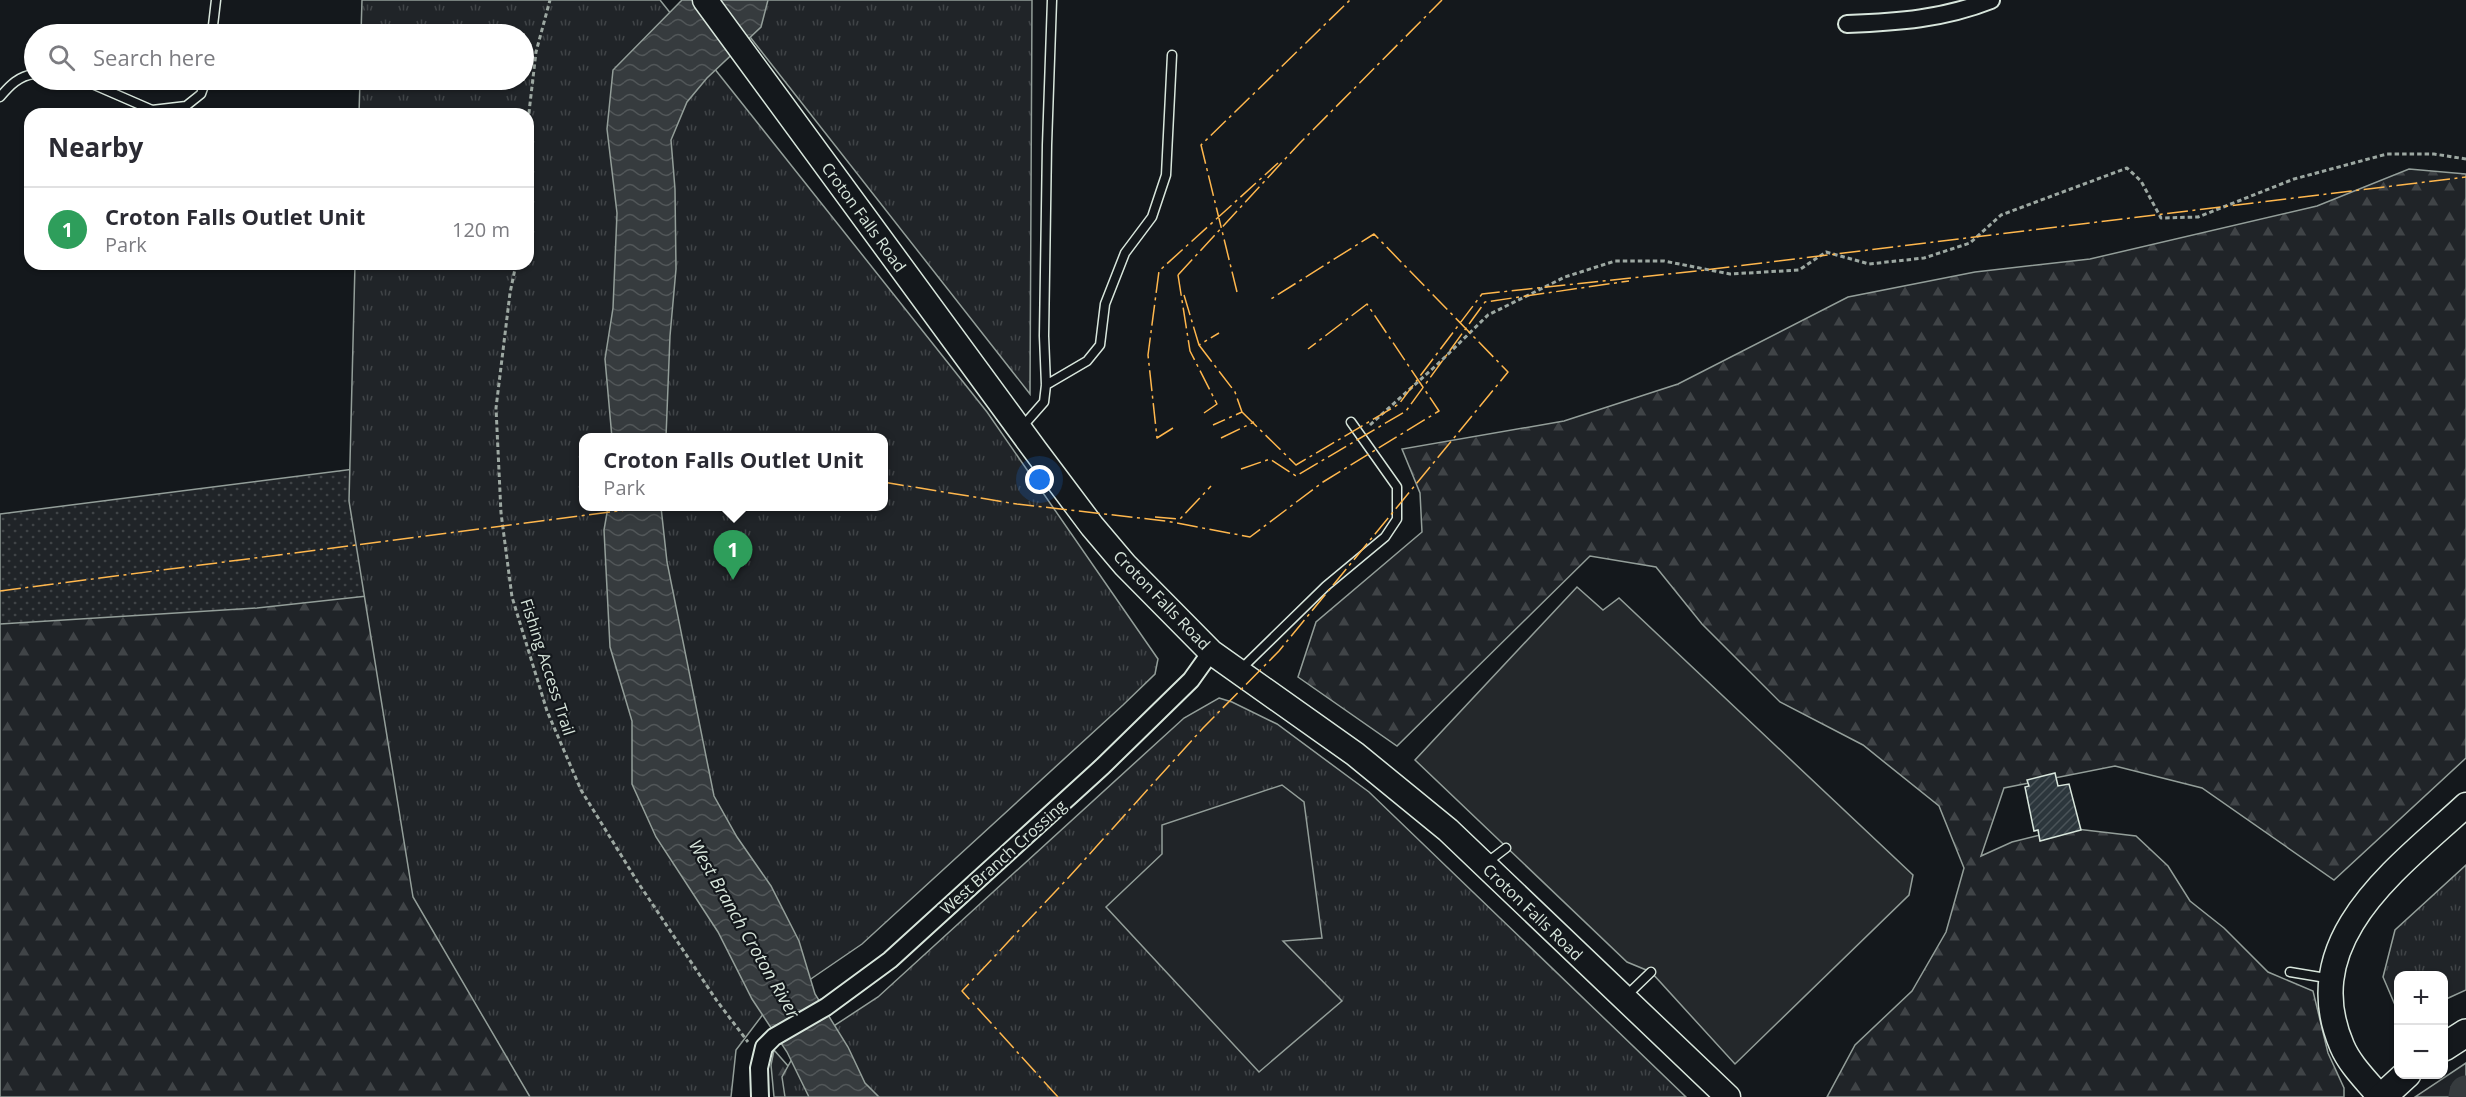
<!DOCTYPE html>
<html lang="en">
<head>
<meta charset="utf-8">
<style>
  body { margin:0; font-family:"Open Sans",sans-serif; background:#f7f7f7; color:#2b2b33 }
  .controls { position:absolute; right:18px; bottom:18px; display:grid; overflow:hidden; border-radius:12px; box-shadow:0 2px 4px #0004 }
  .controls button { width:54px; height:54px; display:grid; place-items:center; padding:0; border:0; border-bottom:2px solid #e1e1e2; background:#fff; color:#2b2b33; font:30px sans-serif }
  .you { position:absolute; left:1040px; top:480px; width:21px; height:21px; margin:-15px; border:4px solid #fff; border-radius:50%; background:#1a73e8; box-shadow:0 0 0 9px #1a73e833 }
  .badge { display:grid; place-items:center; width:39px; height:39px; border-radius:50%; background:#ea580c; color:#fff; font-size:20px; font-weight:700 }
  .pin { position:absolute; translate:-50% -50px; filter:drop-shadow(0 2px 3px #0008) }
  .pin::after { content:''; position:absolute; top:32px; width:21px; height:18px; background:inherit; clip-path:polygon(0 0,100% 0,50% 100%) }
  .popup { position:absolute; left:579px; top:433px; width:309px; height:78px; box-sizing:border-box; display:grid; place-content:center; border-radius:12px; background:#fff; filter:drop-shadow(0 2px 4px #0005); font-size:20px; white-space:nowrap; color:#7c7c81 }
  .popup b { font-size:22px; color:#2b2b33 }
  .popup::after { content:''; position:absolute; left:50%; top:100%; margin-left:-12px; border:12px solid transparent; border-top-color:#fff }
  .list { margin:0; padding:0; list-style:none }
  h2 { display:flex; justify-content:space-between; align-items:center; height:78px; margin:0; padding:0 24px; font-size:26px }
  h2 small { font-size:20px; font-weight:400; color:#7c7c81 }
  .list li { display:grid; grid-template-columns:39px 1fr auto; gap:18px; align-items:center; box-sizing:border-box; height:84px; padding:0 24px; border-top:2px solid #e1e1e2 }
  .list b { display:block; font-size:22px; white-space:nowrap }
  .list p { margin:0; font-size:20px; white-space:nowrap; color:#7c7c81 }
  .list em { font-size:20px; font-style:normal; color:#7c7c81 }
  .icon { flex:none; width:33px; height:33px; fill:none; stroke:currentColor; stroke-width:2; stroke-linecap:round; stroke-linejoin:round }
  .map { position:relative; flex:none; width:2466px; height:1097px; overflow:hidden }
  .search { position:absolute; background:#fff; box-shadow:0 2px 4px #0004; left:24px; top:24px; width:510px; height:66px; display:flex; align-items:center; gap:15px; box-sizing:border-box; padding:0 21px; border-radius:33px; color:#7c7c81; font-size:22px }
  .panel { position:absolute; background:#fff; box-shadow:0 2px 4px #0004; left:24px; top:108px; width:510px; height:162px; border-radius:18px }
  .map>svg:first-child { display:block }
  .grass { fill:url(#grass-dots); stroke:#939e99; stroke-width:1.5 }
  .forest { fill:url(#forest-firs); stroke:#939e99; stroke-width:1.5 }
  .park { fill:url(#park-tufts); stroke:#939e99; stroke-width:1.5; fill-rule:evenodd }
  .pitch { fill:#202428; stroke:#939e99; stroke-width:1.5 }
  .parking { fill:#24282b; stroke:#939e99; stroke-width:1.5 }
  .water { fill:url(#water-waves); stroke:#939e99; stroke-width:1.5 }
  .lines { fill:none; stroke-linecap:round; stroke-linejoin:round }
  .river { stroke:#363b3e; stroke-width:33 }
  .building { fill:url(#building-hatch); stroke:#d8e6dc; stroke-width:1.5 }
  .lane-casing { stroke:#d8e6dc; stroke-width:11 }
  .street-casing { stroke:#d8e6dc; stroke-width:20 }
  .secondary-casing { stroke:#d8e6dc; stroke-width:27 }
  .primary-casing { stroke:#d8e6dc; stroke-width:30 }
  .path { stroke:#9da8a2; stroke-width:3; stroke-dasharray:4.5 3; stroke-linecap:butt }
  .lane { stroke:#14181c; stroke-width:8 }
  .street { stroke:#14181c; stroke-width:16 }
  .secondary { stroke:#14181c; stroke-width:24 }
  .primary { stroke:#14181c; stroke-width:27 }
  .power { stroke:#ffb74d; stroke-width:1.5; stroke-dasharray:21 4.5 3 4.5; stroke-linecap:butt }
  .labels { text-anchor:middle; stroke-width:4.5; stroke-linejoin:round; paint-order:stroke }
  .street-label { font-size:16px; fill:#d8e6dc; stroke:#14181c }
  .water-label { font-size:18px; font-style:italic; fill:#d8e6dc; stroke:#14181c }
</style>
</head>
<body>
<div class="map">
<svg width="2466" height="1097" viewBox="0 0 2466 1097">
  <defs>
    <pattern id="grass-dots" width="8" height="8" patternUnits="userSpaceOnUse" patternTransform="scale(1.5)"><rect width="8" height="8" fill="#202428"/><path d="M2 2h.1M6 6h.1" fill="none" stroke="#404447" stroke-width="1.8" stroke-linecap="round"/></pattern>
    <pattern id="forest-firs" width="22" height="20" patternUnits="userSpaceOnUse" patternTransform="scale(1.5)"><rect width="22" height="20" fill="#202428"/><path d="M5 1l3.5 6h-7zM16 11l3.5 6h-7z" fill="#404447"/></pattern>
    <pattern id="park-tufts" width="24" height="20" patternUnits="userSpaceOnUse" patternTransform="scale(1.5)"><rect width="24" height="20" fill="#202428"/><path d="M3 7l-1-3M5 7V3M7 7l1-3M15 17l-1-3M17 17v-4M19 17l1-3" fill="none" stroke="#404447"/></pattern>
    <pattern id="water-waves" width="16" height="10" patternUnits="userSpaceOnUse" patternTransform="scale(1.5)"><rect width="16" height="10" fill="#363b3e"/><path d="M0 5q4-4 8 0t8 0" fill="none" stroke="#525759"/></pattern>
    <pattern id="building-hatch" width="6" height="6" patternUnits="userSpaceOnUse" patternTransform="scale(1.5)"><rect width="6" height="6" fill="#2c363c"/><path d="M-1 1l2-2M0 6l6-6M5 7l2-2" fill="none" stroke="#4a5358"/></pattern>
  </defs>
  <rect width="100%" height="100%" fill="#14181c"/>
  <path class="grass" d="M583,440V506L597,570L0,651V514Z"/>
  <path class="forest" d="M2409,169L2466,174V758L2334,880L2202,788L2115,766L2004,788L1981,856L2012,842L2068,828L2136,836L2168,866L2190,901L2224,928L2268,972L2313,991L2328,1053L2344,1088V1097H1827L1855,1045L1912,991L1946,932L1964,868L1939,806L1863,745L1780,702L1702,624L1656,567L1590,556L1397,746L1298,677L1316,622L1422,532L1420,493L1402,449L1564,421L1678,384L1848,297L1975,272L2090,259L2317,206Z
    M596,571L652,1097H0V624L257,608Z
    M774,1050L803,1083L809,1097H774L771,1065Z"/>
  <path class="park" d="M362,0H660L987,412L1158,659L1155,674L1123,705L862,944L767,1009L736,1050L731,1097H530L413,897L349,501L355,264H528V114H359L360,80H524V34H361ZM583,438H883V506H583Z
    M721,0H1032L1030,394Z
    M1219,698L1232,702L1277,724L1369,792L1686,1097H785L782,1077L797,1050L878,997L1184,718Z
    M2466,865V990L2444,1000V976H2398V1012L2383,977L2395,930Z
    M2466,1063V1079L2459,1097H2415Z"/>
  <path class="pitch" d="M1282,785L1304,802L1322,938L1283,941L1342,1001L1259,1072L1106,907L1162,854V825Z"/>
  <path class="parking" d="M1577,587L1603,610L1619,598L1913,875L1909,895L1735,1064L1651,972L1627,962L1415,760Z"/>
  <path class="water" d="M682,0H768L761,27L707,78L687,102L671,140L675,189L676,269L670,336L666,437L612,438L605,359L613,308L617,213L607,129L613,70Z
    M608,507H661L667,562L714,796L737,837L771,886L799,941L815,994L848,1047L865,1083L879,1097H809L787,1052L752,999L718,932L656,837L632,784V721L610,647L604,530Z"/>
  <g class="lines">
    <path class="river" d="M2465,1097L2466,1092"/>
  </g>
  <path class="building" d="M2055,773L2058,786L2069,784L2081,830L2040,841L2038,830L2034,831L2025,787L2029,786L2027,780Z"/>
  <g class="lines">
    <defs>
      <path id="lane" d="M212,34L216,0
        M83,80L152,110L186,106L201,94L206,80
        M0,97C10,85 19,76 34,74
        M1046,385L1087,361L1100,345L1105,304L1125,253L1152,217L1166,175L1172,55
        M1022,427L1044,402L1046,385L1044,336L1047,145L1052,0
        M1239,671L1326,586L1385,537L1397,519V487L1351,422
        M1485,864L1506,848
        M2290,972L2332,979
        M1625,997L1651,972"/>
      <path id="street" d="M1847,24C1898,22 1943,19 1991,0
        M760,1097L759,1068L764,1047L774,1037L826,1007L890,960L1103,766L1191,680L1211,652"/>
      <path id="secondary" d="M705,0L1035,450L1092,526L1125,565L1211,652L1355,754L1448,830L1728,1097
        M2380,1097C2367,1081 2350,1065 2342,1046C2296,939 2398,868 2466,805"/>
      <path id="primary" d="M2444,1047L2466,1033
        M2382,1097L2407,1074"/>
    </defs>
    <use href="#lane" class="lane-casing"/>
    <use href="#street" class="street-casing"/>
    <use href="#secondary" class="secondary-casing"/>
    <use href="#primary" class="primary-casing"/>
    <path class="path" d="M528,121L536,52L550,0
      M516,264L510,293L496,408L501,513L512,597L547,711L581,790L637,881L717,1001L748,1042
      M1370,425L1441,361L1488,315L1565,277L1615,261H1664L1730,274L1799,270L1826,252L1869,264L1924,258L1970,243L2001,215L2127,168L2141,181L2161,218L2198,217L2294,179L2387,154H2434L2466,159"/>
    <use href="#lane" class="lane"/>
    <use href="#street" class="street"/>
    <use href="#secondary" class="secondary"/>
    <use href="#primary" class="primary"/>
    <path class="power" d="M1178,275L1299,144L1442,0
      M1178,275L1190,351L1217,404L1204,413
      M1237,292L1201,145L1350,0
      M1184,295L1199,345L1219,333
      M1199,345L1235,392L1242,412L1213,425
      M1242,412L1296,465L1399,404L1482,294L1697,271L2466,177
      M1173,428L1157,438L1148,355L1159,271L1278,163
      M1221,438L1254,422
      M1241,469L1270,459L1296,476L1406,411L1485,302L1629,281
      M883,482L1017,504L1166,521L1250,537L1323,482L1439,411L1367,304L1308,349
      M1155,517L1180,519L1211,486
      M0,591L657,506
      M1058,1097L962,991L1069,877L1203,728L1279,651L1508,372L1374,234L1271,299"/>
  </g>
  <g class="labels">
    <g class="street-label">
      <text transform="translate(864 217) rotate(54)" y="6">Croton Falls Road</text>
      <text transform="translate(1162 600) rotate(46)" y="6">Croton Falls Road</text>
      <text transform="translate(548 667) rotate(72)" y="6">Fishing Access Trail</text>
      <text transform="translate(1003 857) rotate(-42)" y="6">West Branch Crossing</text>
      <text transform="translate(1533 912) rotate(44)" y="6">Croton Falls Road</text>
    </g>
    <g class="water-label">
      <text transform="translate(744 929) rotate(60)" y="6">West Branch Croton River</text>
    </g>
  </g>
</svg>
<div class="controls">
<button>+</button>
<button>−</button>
</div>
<div class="you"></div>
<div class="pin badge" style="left:733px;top:580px;background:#2e9e5b">1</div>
<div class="popup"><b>Croton Falls Outlet Unit</b>Park</div>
<div class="search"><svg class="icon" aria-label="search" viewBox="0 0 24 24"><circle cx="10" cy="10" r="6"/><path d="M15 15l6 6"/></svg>Search here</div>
<section class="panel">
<h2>Nearby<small></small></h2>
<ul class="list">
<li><span class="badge" style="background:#2e9e5b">1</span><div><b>Croton Falls Outlet Unit</b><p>Park</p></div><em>120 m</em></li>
</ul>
</section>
</div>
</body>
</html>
